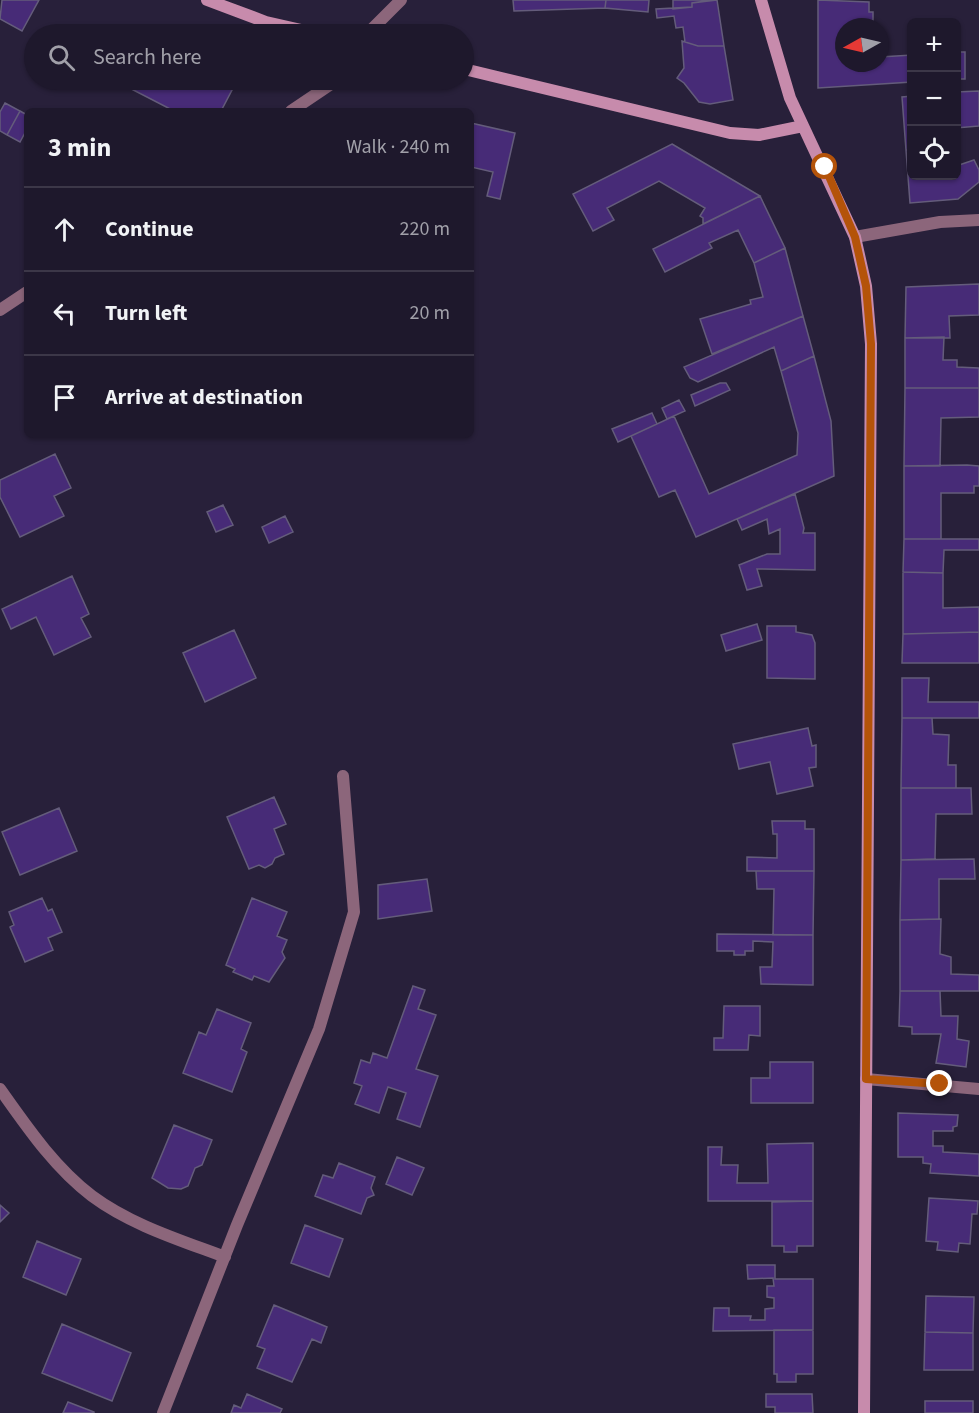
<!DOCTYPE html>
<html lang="en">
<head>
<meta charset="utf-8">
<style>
  body { margin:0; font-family:"Source Sans 3",sans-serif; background:#262134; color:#f1f3f6 }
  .controls { position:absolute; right:18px; top:18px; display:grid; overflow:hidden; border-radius:9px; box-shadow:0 2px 4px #0004 }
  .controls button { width:54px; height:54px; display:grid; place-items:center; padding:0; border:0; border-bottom:2px solid #3c3748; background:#1e182c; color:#f1f3f6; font:30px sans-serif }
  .compass { position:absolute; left:835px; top:18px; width:54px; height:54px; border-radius:50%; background:#1e182c; box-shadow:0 2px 4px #0004; rotate:262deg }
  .stop { position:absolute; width:18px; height:18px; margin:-14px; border:4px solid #b45309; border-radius:50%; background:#fff }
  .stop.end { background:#b45309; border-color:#fff; box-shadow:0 2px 6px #0008 }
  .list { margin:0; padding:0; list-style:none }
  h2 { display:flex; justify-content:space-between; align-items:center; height:78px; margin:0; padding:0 24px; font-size:26px }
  h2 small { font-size:20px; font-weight:400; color:#a1a0a9 }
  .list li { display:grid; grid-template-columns:39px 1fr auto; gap:18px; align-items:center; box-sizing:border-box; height:84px; padding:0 24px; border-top:2px solid #3c3748 }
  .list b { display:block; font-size:22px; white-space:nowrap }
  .list em { font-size:20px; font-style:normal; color:#a1a0a9 }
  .icon { flex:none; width:33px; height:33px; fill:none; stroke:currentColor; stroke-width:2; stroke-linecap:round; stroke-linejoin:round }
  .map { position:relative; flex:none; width:979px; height:1413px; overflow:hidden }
  .search { position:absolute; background:#1e182c; box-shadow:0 2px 4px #0004; left:24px; top:24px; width:450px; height:66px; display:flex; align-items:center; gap:15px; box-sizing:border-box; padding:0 21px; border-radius:33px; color:#a1a0a9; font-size:22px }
  .panel { position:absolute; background:#1e182c; box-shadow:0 2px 4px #0004; left:24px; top:108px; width:450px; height:330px; border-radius:9px }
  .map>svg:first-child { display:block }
  .building { fill:#472b77; stroke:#645c7b; stroke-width:1.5 }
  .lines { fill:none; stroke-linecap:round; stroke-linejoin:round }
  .street { stroke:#8c667b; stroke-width:12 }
  .secondary { stroke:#c78bac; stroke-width:12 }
  .route { stroke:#b45309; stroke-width:8 }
</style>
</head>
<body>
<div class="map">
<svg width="979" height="1413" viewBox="0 0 979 1413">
  <rect width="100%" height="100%" fill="#28203a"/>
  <path class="building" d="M2,0H39L22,31L0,19Z
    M513,0H606L605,8L514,11Z
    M606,0H649L648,12L605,8Z
    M673,0H712L692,3V7L673,9Z
    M717,0L724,46H698L685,42L683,27L676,28L674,16L657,18L656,9L692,7V3Z
    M818,0L869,2V12H873V27H844V63H880V57L912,55V82L818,88Z
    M107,25L125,34H102Z
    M682,41L698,46H724L733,100L710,104L699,102L684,83L677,78L684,68Z
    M956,52H965V79H956Z
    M114,80H212L232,90L221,111H174Z
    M979,91V126L956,128V92Z
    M912,96V150H906L902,97Z
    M5,103L20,111L7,135L0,131V112Z
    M20,111L27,115V129L20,142L7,135Z
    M471,123L515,133L500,199L487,196L493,172L471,167Z
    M672,144L760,196L703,224V218L700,216L705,208L659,181L607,208L614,220L593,231L573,194Z
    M906,150H912V176H956V166L974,160L979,170V182L958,199L910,203Z
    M760,196L785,248L754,263L738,230L709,243L712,248L665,272L653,249Z
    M785,248L803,316L712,354L700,319L751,304L750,300L763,297L754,263Z
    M979,284V315L949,316L950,338H905L906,287Z
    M803,316L814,356L781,371L774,347L698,382L690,378L684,367Z
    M944,337L943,360H957V367L979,368V388H905V338Z
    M814,356L831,421L834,476L696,537L675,490L659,497L631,436L674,416L709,494L797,455L798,433L781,371Z
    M720,383H726L730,390L695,406L691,395Z
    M905,388H979V417L941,418L940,466H904Z
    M679,400L685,411L667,419L662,408Z
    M652,413L657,424L618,442L612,429Z
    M55,454L71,488L54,496L64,516L20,537L0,497V480Z
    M967,465L979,466V486H974V493H941V539H904V466Z
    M795,494L804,528L803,533H815V570L757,569L762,586L747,590L739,565L767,554H780V529L769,534L767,519L742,530L737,519Z
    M223,505L233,525L216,532L207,512Z
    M285,516L293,532L269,543L262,527Z
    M904,539H979V550H944L943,573L903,572Z
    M903,572L943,573V608L979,607V632L903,634Z
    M72,576L89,614L81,618L91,637L54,655L36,617L11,629L2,609Z
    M757,624L762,640L726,651L721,635Z
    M767,626H796V632L812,635L815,643V679L767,678Z
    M234,630L256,678L205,702L183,653Z
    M979,632V663H902L903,634Z
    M902,678H929L928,702H979V718H902Z
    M902,718H932L933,734L949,735L948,765H956V788H901Z
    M808,728L812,746L816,745V767L809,768L813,786L777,794L770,762L739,769L733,744Z
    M901,788H971L972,814H936L935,859L901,860Z
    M274,797L286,824L274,829L284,854L275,858L272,864L265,868L259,865L249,869L227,817Z
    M59,808L77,851L20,875L2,832Z
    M772,821H805V829H814V871H747V857L777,858V834H773Z
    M974,859L975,879H939V919L900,920L901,860Z
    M756,871H814L813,935H773L774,889H757Z
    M427,879L432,911L378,919V885Z
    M42,898L48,911L52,909L62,932L48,938L53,950L25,962L10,927L14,925L9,912Z
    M252,898L287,912L277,936L287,940L282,952L285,958L269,982L254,976L252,980L233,972L235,969L226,965Z
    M941,919L940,954L951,957V974L979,975V991H900V920Z
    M717,934L813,935V985L761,984L760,967H772L773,942L753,941V951H745V955H734V951H717Z
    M413,986L425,990L418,1009L436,1015L416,1069L438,1076L420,1127L397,1119L406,1093L388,1087L379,1113L355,1104L362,1086L354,1083L361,1060L370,1063L373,1053L387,1058Z
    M900,991H940L941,1016H958L957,1039L969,1041L966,1067L936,1063L941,1034H912V1027L899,1026Z
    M724,1006H760V1036L749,1035L748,1050H714V1038H723Z
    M217,1009L251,1023L241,1049L247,1052L232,1092L183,1073L199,1032L206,1035Z
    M770,1062H813V1103H751V1078H770Z
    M898,1113L958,1115L957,1126L953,1127V1131H933V1146H943V1152L979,1154V1176L930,1173L931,1164L923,1163V1157H898Z
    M174,1125L212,1140L202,1165L195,1168L188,1186L181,1189L168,1188L152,1178Z
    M813,1143V1201H708V1147H722L721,1165H738L737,1183H768L767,1144Z
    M397,1157L424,1168L412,1195L386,1184Z
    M339,1163L375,1177L371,1188L374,1195L367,1198L361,1214L315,1196L323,1175L333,1178Z
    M929,1198L978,1201L977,1214H972L970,1244L959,1243L958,1252L937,1250L938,1242L926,1241Z
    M813,1201V1246H797V1252H784V1246H772V1202Z
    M0,1205L9,1213L0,1222Z
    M305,1225L343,1239L329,1277L291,1263Z
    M37,1241L81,1259L66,1295L23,1277Z
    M747,1265H775V1279H813V1330L713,1331L714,1308H729V1316H751L750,1320H765V1309L774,1308V1298L767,1297V1286H774L773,1278L748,1279Z
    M926,1296L974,1297L973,1333L925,1332Z
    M274,1305L327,1327L321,1343L312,1339L292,1382L257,1368L265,1349L257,1346Z
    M62,1324L131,1353L112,1401L42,1373Z
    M774,1330H813V1374H796V1382H777V1374H774Z
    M925,1332L973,1333V1370H924Z
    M247,1394L282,1409L280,1413H231L234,1405L241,1408Z
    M766,1394H812L813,1413H775V1407H766Z
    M925,1401H973V1413H925Z
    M68,1402L94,1412V1413H63Z"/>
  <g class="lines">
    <path class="street" d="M367,34L401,0
      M291,111L337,80
      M855,237L940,222L979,220
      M0,310L27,292
      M866,1079L979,1089
      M0,1089C27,1127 54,1167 92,1196C131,1225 180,1240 225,1257
      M163,1413L237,1225L319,1029L354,912L343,776"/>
    <path class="secondary" d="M207,0L266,22L319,34
      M761,0L790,98L855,237L866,286L871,344L864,1413
      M464,69L730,133L759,135L803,126"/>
  </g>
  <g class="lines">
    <path class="route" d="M825,167L855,237L866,286L871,344L866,1079L940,1084"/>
  </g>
</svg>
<div class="controls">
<button>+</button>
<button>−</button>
<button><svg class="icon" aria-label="locate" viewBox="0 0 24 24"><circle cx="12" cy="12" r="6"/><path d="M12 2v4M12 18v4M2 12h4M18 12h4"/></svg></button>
</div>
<svg class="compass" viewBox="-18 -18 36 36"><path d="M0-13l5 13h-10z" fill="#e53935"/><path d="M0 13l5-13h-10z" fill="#a1a0a9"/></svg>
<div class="stop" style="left:825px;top:167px"></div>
<div class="stop end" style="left:940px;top:1084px"></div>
<div class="search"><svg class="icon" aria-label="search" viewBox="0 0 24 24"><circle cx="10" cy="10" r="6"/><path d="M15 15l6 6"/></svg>Search here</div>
<section class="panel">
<h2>3 min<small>Walk · 240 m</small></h2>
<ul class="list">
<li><svg class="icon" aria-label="ahead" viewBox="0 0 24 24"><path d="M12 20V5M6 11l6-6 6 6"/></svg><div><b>Continue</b></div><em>220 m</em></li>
<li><svg class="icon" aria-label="left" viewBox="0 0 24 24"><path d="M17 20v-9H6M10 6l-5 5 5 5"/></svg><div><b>Turn left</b></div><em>20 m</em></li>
<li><svg class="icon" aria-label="arrive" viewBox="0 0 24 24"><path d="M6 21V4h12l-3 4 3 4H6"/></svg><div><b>Arrive at destination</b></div></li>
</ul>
</section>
</div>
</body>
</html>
